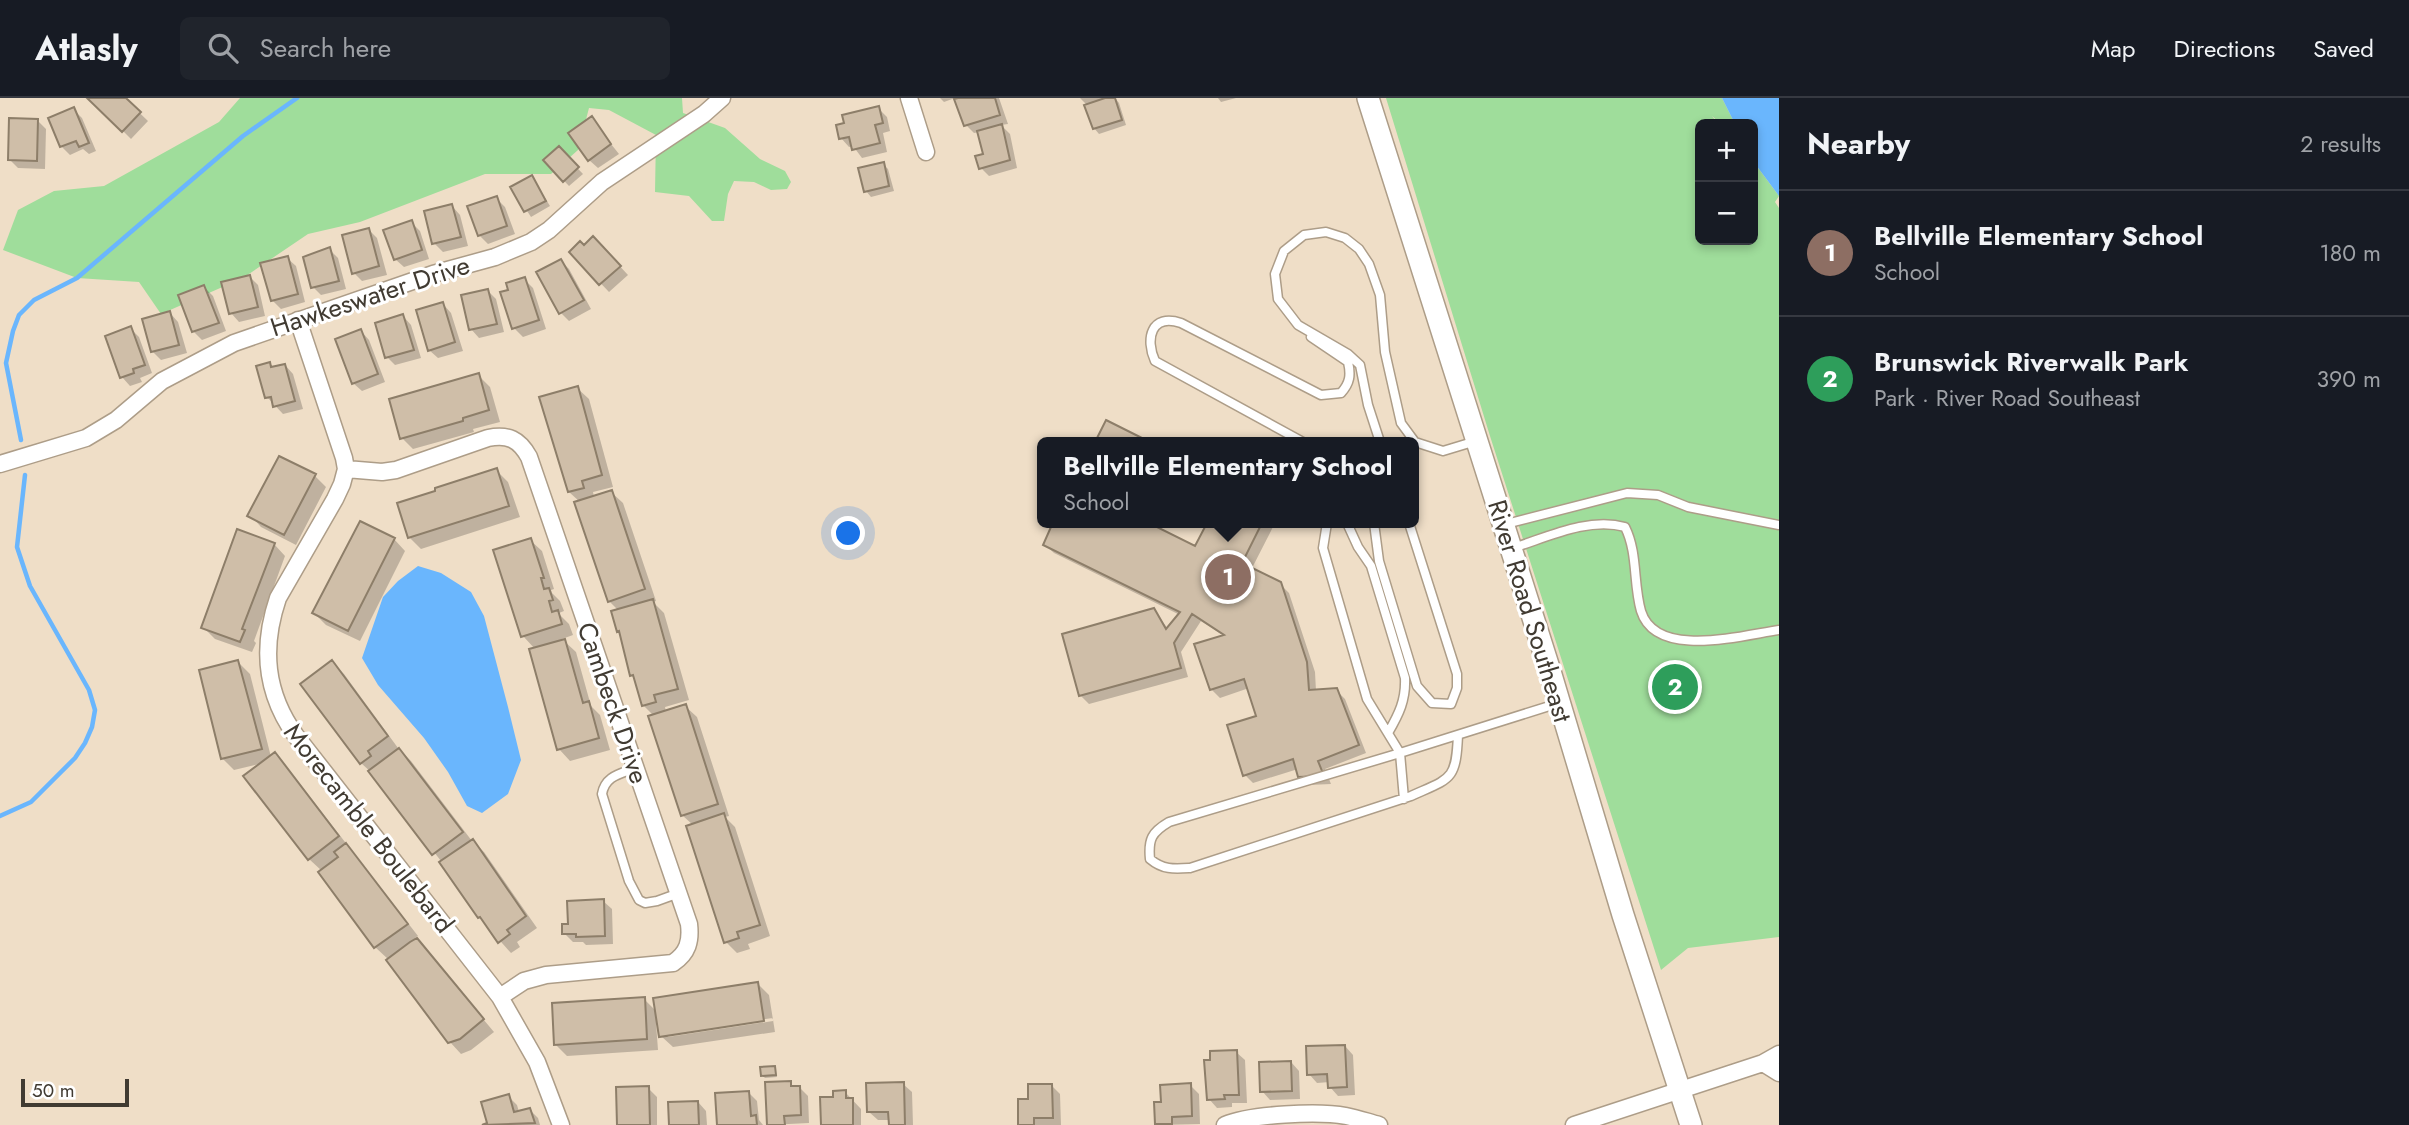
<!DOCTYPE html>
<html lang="en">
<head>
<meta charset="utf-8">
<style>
  body { margin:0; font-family:Jost,sans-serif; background:#20242c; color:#f1f3f6 }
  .controls { position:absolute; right:21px; top:21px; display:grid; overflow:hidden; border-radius:10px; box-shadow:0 4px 10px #0003 }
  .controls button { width:63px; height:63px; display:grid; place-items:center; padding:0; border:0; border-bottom:2px solid #363941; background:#171b24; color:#f1f3f6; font:35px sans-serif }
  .scale { position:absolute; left:21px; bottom:18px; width:108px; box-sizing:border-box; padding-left:7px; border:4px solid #413b32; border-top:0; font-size:19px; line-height:24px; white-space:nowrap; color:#413b32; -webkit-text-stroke:5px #fff; paint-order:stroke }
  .you { position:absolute; left:849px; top:436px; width:24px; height:24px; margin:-18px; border:5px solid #fff; border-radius:50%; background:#1a73e8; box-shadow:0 0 0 10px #1a73e833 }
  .badge { display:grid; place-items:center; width:46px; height:46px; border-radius:50%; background:#aaa5dd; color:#fff; font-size:23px; font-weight:700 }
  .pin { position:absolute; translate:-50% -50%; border:4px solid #fff; box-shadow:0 2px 7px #0006 }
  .popup { position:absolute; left:1037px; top:339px; width:382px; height:91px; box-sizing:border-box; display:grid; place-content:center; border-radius:10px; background:#171b24; filter:drop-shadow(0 2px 5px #0005); font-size:23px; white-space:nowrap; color:#9ea1a6 }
  .popup b { font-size:26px; color:#f1f3f6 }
  .popup::after { content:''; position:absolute; left:50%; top:100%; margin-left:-14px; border:14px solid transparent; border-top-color:#171b24 }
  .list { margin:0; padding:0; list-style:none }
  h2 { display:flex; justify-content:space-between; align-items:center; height:91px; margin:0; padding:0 28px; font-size:30px }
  h2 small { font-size:23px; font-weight:400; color:#9ea1a6 }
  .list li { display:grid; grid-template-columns:46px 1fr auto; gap:21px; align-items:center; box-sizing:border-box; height:126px; padding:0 28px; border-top:2px solid #363941 }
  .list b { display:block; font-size:26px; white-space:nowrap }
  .list p { margin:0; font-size:23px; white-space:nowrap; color:#9ea1a6 }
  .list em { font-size:23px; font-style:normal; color:#9ea1a6 }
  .icon { flex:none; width:38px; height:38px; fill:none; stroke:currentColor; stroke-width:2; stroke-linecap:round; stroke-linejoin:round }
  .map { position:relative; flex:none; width:1779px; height:1027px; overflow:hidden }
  header { display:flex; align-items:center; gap:42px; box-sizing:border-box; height:98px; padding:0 35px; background:#171b24; border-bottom:2px solid #363941 }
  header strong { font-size:33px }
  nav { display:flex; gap:38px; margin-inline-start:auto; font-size:24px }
  .search { width:490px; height:63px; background:#20242c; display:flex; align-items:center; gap:18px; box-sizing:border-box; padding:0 24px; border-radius:10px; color:#9ea1a6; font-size:26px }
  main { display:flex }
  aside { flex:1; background:#171b24 }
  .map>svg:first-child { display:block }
  .green { fill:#9fdd9b }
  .water { fill:#6ab6fd }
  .shadow { fill:#0003; fill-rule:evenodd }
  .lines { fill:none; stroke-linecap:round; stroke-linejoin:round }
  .stream { stroke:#6ab6fd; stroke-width:4.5 }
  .building { fill:#cfbea8; stroke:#8d7e69; stroke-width:2 }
  .lane-casing { stroke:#ad9d88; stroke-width:11 }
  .street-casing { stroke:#ad9d88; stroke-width:19 }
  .secondary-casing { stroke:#ad9d88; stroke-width:24 }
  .lane { stroke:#fff; stroke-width:8 }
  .street { stroke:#fff; stroke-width:16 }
  .secondary { stroke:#fff; stroke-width:21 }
  .labels { text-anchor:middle; stroke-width:6; stroke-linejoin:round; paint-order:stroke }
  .street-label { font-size:26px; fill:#413b32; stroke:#fff }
</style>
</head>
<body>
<header>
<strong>Atlasly</strong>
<div class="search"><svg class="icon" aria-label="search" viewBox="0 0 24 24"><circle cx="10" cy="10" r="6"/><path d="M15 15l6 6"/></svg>Search here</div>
<nav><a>Map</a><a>Directions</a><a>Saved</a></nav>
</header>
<main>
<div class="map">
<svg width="1779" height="1027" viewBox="0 0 1779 1027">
  <rect width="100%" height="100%" fill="#efdec7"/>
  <path class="green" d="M240,0H682L683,15L725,30L760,61L785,73L791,84L787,91L771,92L754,84L734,83L728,96L724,123H712L689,98L655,94L656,37L609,12L589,10L578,52L551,76H485L360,124L308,136L243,180L161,216L139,184L77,180L3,152L18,112L54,93L104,88L219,24Z
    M1386,0H1722L1735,26H1721L1712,18L1718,26H1700V142H1753V63L1779,98L1775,104L1779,110V839L1688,850L1661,872L1490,338Z"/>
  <path class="water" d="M1722,0H1779V98L1753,63V26H1735Z
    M418,468L441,475L471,494L484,518L508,609L521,662L508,696L482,715L467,708L448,674L424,640L378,587L362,560L383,499L398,483Z"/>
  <path class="shadow" d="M90,0H124L148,23L131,41Z
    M940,0H999L1008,26L1001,27L1010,36L1017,70L989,78L981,70L986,57L979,34L974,35L966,27L955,0L944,4Z
    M1076,0H1115L1119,5L1126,27L1099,36L1094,30L1086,6L1080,0Z
    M1218,0H1236L1221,4Z
    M878,10L887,19L890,33L883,35L887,54L862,60L853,48L849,49L841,40Z
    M73,11L82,20L96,53L89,56L83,51L70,57L61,48Z
    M591,21L619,56L598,70L589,62Z
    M37,22L46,31L45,71L18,70L10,62Z
    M559,51L583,76L569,88L545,63Z
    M883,66L888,71L894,93L871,99L866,93Z
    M532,79L550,108L531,119L512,90Z
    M496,100L505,109L515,136L488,146L479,137Z
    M452,108L460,117L468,148L443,154L434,145Z
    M411,124L420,133L429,161L404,169L395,161Z
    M369,132L377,140L387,177L362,183L354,175Z
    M584,149H602L628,177L609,194L571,154Z
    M329,151L338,160L346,191L321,197L313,189Z
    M287,160L296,168L305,204L281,211L272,202Z
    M561,163L569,171L591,211L569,223L561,215Z
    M250,179L258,187L265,218L239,224L231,215Z
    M524,181L533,190L546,231L523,239L514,230L510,193Z
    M204,189L213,198L226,233L202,242L193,233Z
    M488,193L496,201L504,234L479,240L471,231Z
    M443,206L451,215L463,253L438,260L429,252Z
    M170,215L178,224L187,255L161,262L153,254L144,222Z
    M403,218L411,227L421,260L395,267L387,259Z
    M130,230L139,239L152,275L140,280L142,284L130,288L122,279Z
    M361,233L369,242L385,284L362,293L353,285Z
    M269,266L274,270L285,267L293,276L303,311L283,316L267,299Z
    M478,277L490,289L500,324L473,331L474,334L413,351L402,340Z
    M577,290L589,301L613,389L593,394L594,399L611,394L623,405L656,503L653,504L664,515L689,602L665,609L666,614L685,608L697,619L729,718L725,719L735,729L770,838L748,846L750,851L737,855L726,844L693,727L682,717L654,618L643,607L636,581L632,577L622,537L618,533L619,513L609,503L580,404L569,394Z
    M496,372L508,384L520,419L421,451L410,440L399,406Z
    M315,378L326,389L296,447L261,429L250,417Z
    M1043,425H1145L1196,450L1209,425H1275L1251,472L1280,486L1289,495L1315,574L1316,593L1336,592L1345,601L1366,655L1325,671L1331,686L1309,687L1300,678L1298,671L1253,685L1245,677L1258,619L1249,590L1220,600L1211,591L1224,538L1201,523L1181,554L1188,579L1089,606L1080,597L1154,512L1168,531L1180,517L1054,455L1045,447L1052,433Z
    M394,441L405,453L360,543L326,527L314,515Z
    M530,442L542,453L554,491L551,492L552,495L560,503L564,513L559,515L560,517L569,526L573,537L562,541L576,554L591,608L600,617L610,652L570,663L559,651L535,551L523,538Z
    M274,446L285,458L254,543L256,545L252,554L215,541L203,529Z
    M238,564L250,576L271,659L274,656L286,668L418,838L415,840L494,934L471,952L461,956L450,944L389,862L375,849L322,773L309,761L263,665L234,672L222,660Z
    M332,565L344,576L398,650L411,663L472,743L484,754L537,830L517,844L520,849L511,855L479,819L441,763L373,676L361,665Z
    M603,803L612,811L613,846L586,847L583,844H573L564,835L570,828Z
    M758,886L769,897L775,934L673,949L661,938L659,924L656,925L658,952L567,958L556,947L644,901L657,914ZM773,920V923L668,939V935Z
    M1345,948L1353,957L1355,997L1338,998L1330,989V984L1317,985L1309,976Z
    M1236,954L1245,962L1247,1005H1232V1009L1217,1010L1209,1001Z
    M1291,964L1299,973L1300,1001L1270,1002L1262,993Z
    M775,970L777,979L765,980L762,977Z
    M790,985L795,990H800L808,998L809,1025L768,1027Z
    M903,986L912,994L913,1027H890V1022H878L869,1014Z
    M1190,987L1199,996L1200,1026L1158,1027L1157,1026L1163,1005Z
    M1052,988L1060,996L1061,1027H1020L1030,1003Z
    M648,990L657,999V1027H619Z
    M845,994L861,1011V1027H822L834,1001Z
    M749,995L757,1003L759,1022L763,1027H719Z
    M508,998L517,1007L519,1014L530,1012L538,1020L540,1027H488Z
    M698,1004L706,1013L707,1027H671Z"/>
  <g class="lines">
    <path class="stream" d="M21,342L6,265L13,233L19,217L34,202L77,180L243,38L297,0
      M0,718L31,704L75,660L85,645L92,629L95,612L89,592L30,488L17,449L25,377"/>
  </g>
  <path class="building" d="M87,0H126L141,14L122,34Z
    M958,0H995L1000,17L964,28L954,1Z
    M1105,0H1115L1122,22L1093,31L1084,7Z
    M879,8L883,25L875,27L880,45L852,52L849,39L839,41L836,27L844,25L842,17Z
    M74,9L89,45L79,49L76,43L60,49L48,20Z
    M592,18L611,46L588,63L568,35Z
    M9,20L38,21L37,63L8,62Z
    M1002,26L1010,62L979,71L975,58L983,56L977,33Z
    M559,48L579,69L563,84L543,62Z
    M884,64L889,88L864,94L858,70Z
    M532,77L546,103L524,114L510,89Z
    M497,98L507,128L478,138L467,108Z
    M452,106L461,139L432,146L424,113Z
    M412,122L422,152L394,162L383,132Z
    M369,130L379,168L352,176L342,137Z
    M593,138L621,168L599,187L569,154L580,143L584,147Z
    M330,149L339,183L311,190L303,159Z
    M288,158L298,196L271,203L260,165Z
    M561,161L584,202L559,216L536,174Z
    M250,177L258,209L229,216L221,184Z
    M525,179L539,222L512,231L500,194L508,192L506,185Z
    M204,187L219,225L192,234L178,197Z
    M488,191L497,226L469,232L461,197Z
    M443,204L455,244L428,253L416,212Z
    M170,213L179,247L151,254L142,221Z
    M403,216L414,252L385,260L375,225Z
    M131,228L145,267L133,271L134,275L120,280L105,238Z
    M361,231L378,276L352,286L335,241Z
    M270,264L271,269L285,266L295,303L273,309L271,299L265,300L256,268Z
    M479,275L489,312L463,320V323L400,341L389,301Z
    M578,288L602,377L582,383L584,390L568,394L539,299Z
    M1106,322L1142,340L1140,344H1095Z
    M279,358L316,376L284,437L247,418Z
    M497,370L509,408L408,440L397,405L435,393V390Z
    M612,392L645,491L608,504L574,404Z
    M1042,419V425H1149L1195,448L1207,425H1262L1242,465L1281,484L1307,564L1309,592L1337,590L1359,647L1318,663L1324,678L1298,679L1293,661L1243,678L1227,627L1256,618L1244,581L1210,592L1194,546L1224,537L1192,516L1174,545L1181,570L1079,598L1062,536L1154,510L1166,531L1180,514L1043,447L1051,429L1040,424Z
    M360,423L395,440L348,533L312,515Z
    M237,431L275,445L242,531L245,532L240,544L201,530Z
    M531,440L544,480H541L544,491L549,490L553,502L549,503L552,514L558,512L562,526L521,539L493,452Z
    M653,501L678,591L654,597L656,604L642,608L633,577L630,578L619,533L617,534L611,513Z
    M565,541L583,605L589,603L599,640L557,652L529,551Z
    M238,562L262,651L221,661L199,572Z
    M332,562L388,638L368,653L371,658L360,666L300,586Z
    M686,606L718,706L681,718L648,618Z
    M399,650L463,734L432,757L368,673Z
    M275,654L339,738L308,762L243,678Z
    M724,715L760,827L737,834L739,840L724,845L686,728Z
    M473,741L526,818L507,832L510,836L498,845L480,819L478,820L439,764Z
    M346,745L408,826L374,850L318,774L338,759L334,754Z
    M604,801L605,838L576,839V836H562V826H568L567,803Z
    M417,840L484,921L460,941L448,945L386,862L410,844Z
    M758,884L764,923L659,939L653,900Z
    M645,899L647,941L554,947L552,905Z
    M1345,947L1347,989L1328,990L1327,976L1307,977L1306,948Z
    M1237,952L1239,997H1224L1225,1001L1207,1002L1204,962H1210V953Z
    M1291,963L1292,993L1260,994L1259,964Z
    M775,968L776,977L761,978L760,969Z
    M791,983V988H800L801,1017L784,1018L785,1027H767L765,984Z
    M904,984L905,1027H889L888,1014H867L866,985Z
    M1191,985L1192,1018L1172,1019V1026H1155L1154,1004H1161L1160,987Z
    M1028,986H1052L1053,1020H1034V1027H1018V1001H1028Z
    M649,988L650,1027H617L616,989Z
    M846,992V1000H853V1027H821L820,999H833V993Z
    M749,993L751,1018L756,1017L757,1027H717L715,995Z
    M509,996L514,1014L530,1010L535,1025L482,1027L487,1025L481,1004Z
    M698,1003L699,1027H669L668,1004Z"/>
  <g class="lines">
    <defs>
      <path id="lane" d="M1303,344L1155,263C1145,241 1151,215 1181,225L1321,297L1341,295C1350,285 1351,277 1348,264L1311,239
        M1380,344L1368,307L1360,267L1348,256L1298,227L1278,201L1275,176L1284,153L1304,137L1326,134L1345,140L1359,151L1369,166L1380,197L1385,254L1401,325L1415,344L1443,353L1476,343
        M1327,425L1323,450L1367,601L1400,655L1404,701
        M1347,425L1358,449L1371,468L1405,580C1406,602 1399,616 1388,635
        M1374,425L1379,463L1417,588L1432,605L1451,606L1457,590V576L1409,425
        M1506,426L1627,395L1658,397L1688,409L1779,427
        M1513,450C1548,439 1588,419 1625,429C1638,455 1633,485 1641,513C1656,562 1743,537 1779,532
        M1458,637C1456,683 1451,680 1411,698L1190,770C1174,771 1163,772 1150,761C1148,741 1152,734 1169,724L1400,655L1559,605
        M635,670C620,676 605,678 602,696L629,783L639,802L645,805L657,803L679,795"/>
      <path id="street" d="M909,0L926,54
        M298,222L344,360L346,371L342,386L335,401L278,500C261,550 265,595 296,638L500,899L537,964L561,1027
        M0,366L86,340L116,322L162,283L234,245L433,176L495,159L531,144L549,132L602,84L704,16L722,0
        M346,371L382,374L396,372L488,340C508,336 519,341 529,359L689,826C691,843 688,855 673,865L546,877L524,883L500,899
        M1763,965L1779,975
        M1225,1027C1250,1016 1319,1013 1346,1018C1357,1020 1368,1024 1379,1027
        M1574,1027L1763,965L1779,956"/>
      <path id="secondary" d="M1368,0L1549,570L1623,817L1691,1027"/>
    </defs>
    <use href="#lane" class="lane-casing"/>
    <use href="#street" class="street-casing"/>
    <use href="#secondary" class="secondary-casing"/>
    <use href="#lane" class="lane"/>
    <use href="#street" class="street"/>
    <use href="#secondary" class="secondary"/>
  </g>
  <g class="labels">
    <g class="street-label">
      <text transform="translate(370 198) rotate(-18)" y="9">Hawkeswater Drive</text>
      <text transform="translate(1530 513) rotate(73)" y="9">River Road Southeast</text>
      <text transform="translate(613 605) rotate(71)" y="9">Cambeck Drive</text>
      <text transform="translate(369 730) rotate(52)" y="9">Morecamble Boulebard</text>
    </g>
  </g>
</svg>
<div class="controls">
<button>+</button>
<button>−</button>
</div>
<div class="scale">50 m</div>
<div class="you"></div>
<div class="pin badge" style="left:1228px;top:479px;background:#8d6e63">1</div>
<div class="popup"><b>Bellville Elementary School</b>School</div>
<div class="pin badge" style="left:1675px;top:589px;background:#2e9e5b">2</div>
</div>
<aside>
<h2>Nearby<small>2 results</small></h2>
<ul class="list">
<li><span class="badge" style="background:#8d6e63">1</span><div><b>Bellville Elementary School</b><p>School</p></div><em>180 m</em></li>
<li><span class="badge" style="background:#2e9e5b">2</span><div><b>Brunswick Riverwalk Park</b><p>Park · River Road Southeast</p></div><em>390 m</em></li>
</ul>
</aside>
</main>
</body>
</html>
